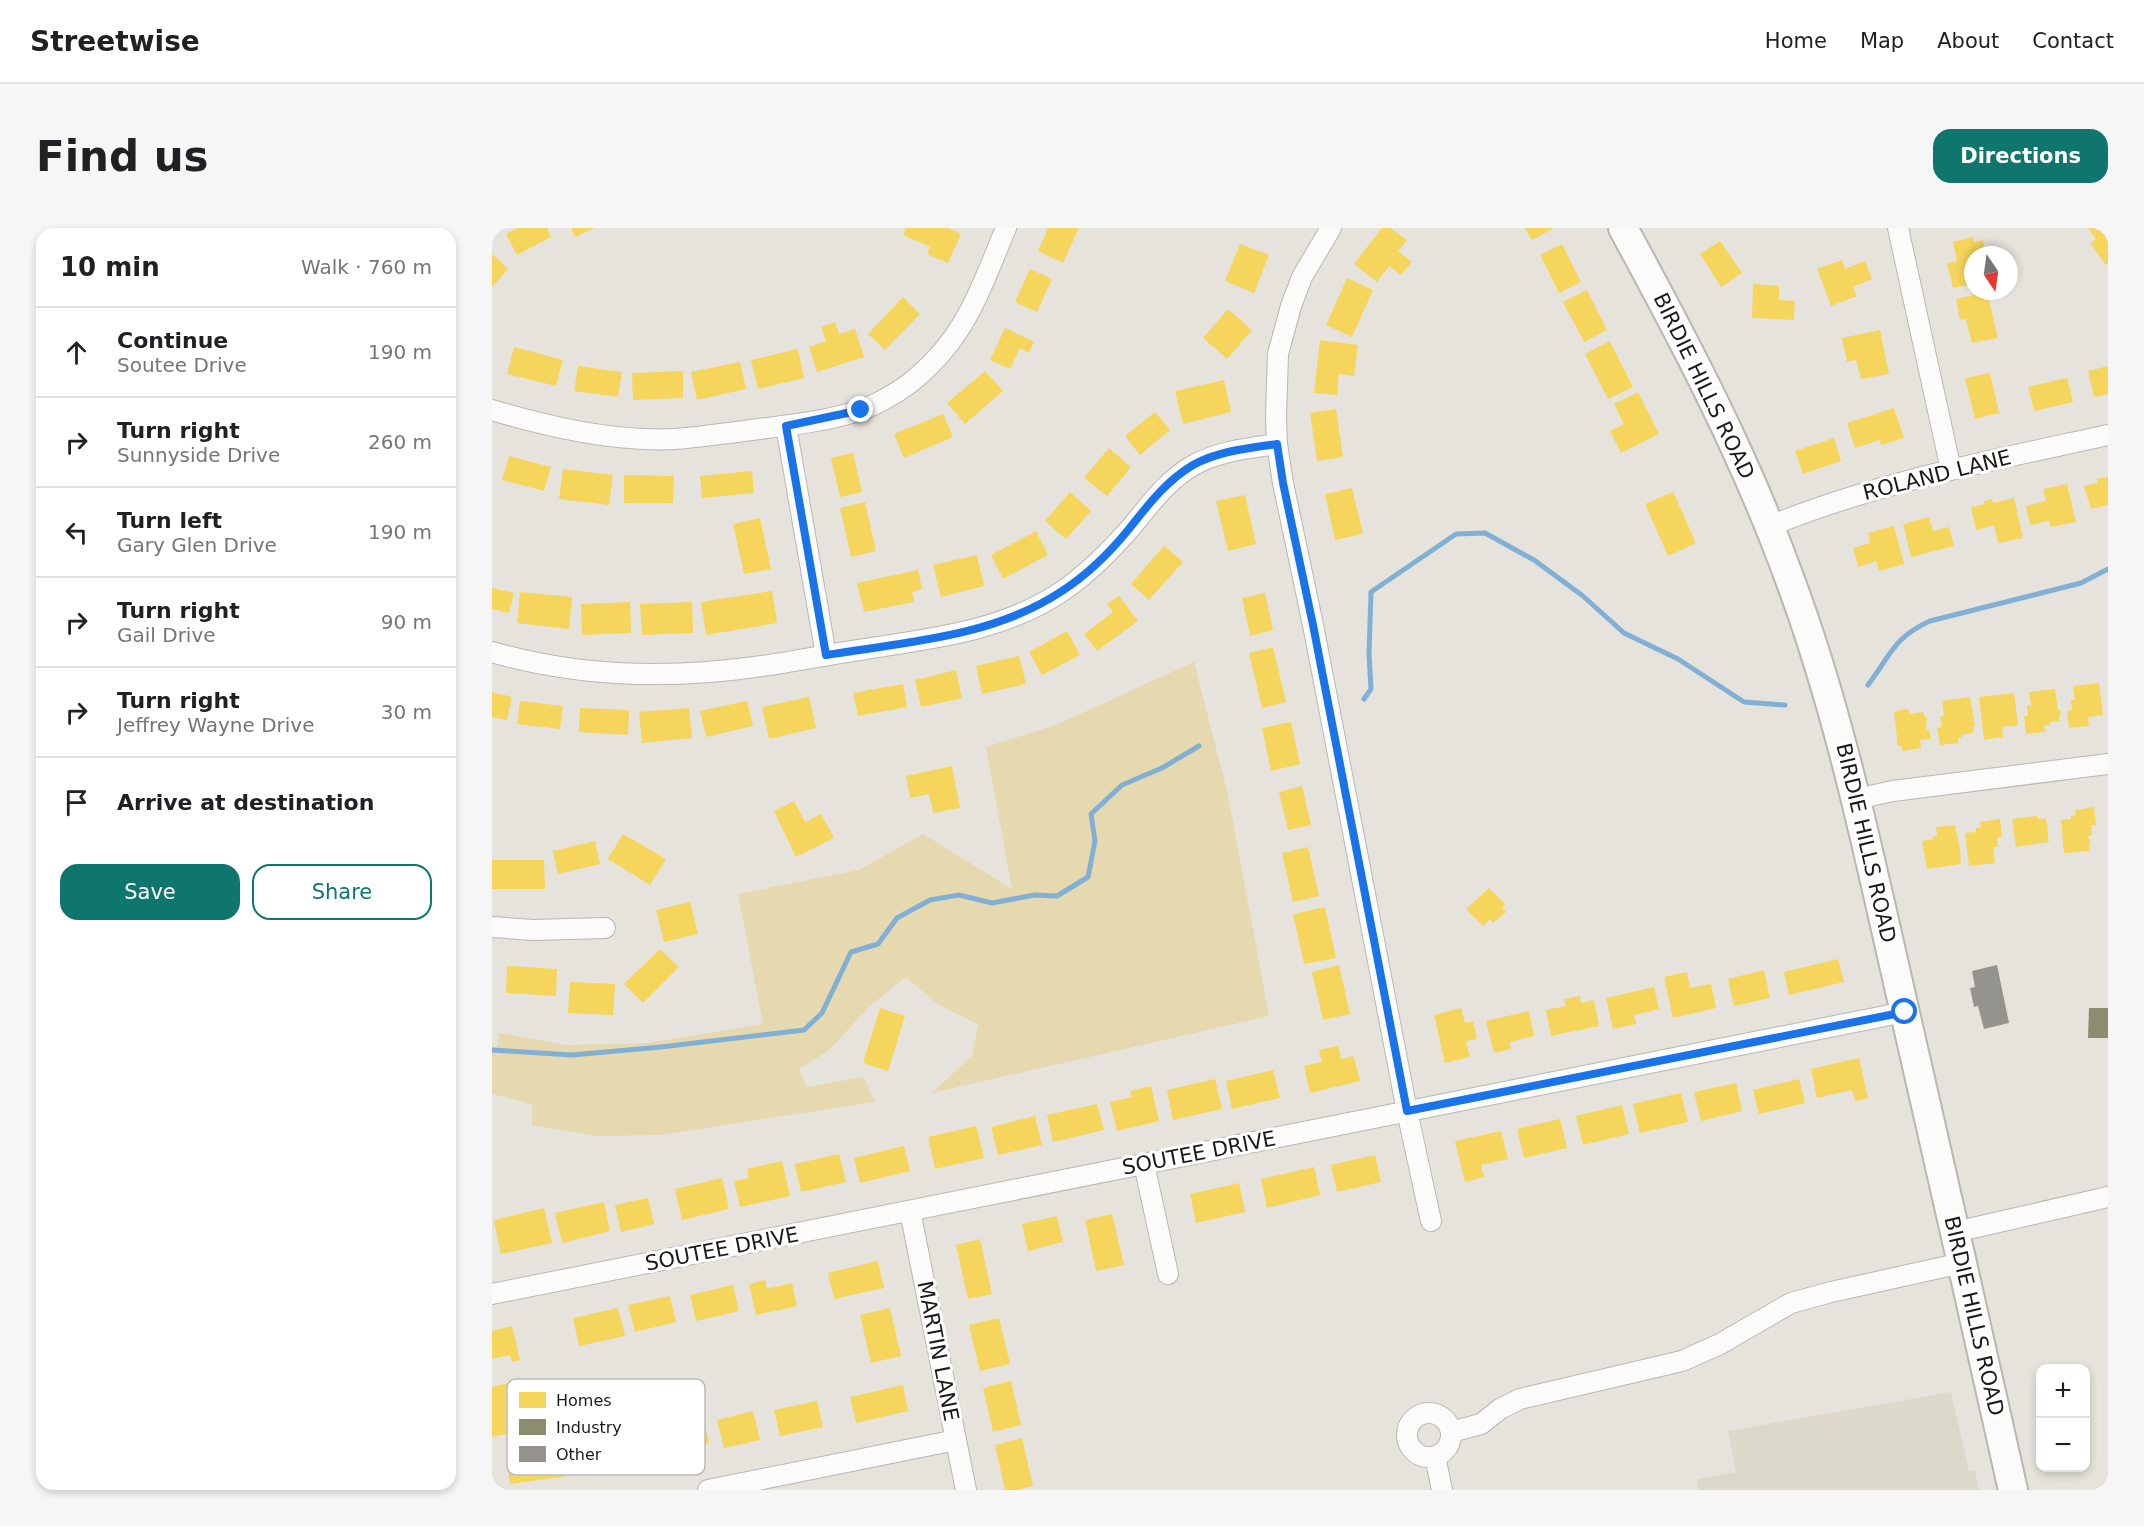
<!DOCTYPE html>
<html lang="en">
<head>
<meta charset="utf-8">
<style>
  body { margin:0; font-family:"DejaVu Sans",sans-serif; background:#f6f6f6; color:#202124 }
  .controls { position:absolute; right:18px; bottom:18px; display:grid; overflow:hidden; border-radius:12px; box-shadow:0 3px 9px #0003 }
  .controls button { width:54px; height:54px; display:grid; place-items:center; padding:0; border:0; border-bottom:2px solid #e0e0e0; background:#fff; color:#202124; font:30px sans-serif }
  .compass { position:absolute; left:1472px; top:18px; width:54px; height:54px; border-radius:50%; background:#fff; box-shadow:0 3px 9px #0003; rotate:167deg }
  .stop { position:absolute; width:18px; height:18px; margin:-14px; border:4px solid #1a73e8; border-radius:50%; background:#fff }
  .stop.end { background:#1a73e8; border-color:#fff; box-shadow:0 2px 6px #0008 }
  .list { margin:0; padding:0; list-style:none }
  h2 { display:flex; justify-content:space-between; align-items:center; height:78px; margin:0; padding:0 24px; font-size:26px }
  h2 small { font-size:20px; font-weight:400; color:#757577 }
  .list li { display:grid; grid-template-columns:39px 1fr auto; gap:18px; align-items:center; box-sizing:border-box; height:90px; padding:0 24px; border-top:2px solid #e0e0e0 }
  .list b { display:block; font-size:22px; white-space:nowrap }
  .list p { margin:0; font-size:20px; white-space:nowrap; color:#757577 }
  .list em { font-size:20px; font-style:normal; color:#757577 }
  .actions { display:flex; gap:12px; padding:18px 24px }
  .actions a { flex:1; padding:14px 0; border:2px solid #0f766e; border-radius:18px; text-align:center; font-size:21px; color:#0f766e }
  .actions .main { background:#0f766e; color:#fff }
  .icon { flex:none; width:33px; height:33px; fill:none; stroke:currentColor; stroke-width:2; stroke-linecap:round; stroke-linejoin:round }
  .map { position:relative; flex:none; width:1616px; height:1262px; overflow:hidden; border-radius:18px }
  header { display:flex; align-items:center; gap:36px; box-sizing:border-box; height:84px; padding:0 30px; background:#fff; border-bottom:2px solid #e0e0e0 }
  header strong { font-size:28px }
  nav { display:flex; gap:33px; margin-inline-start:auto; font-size:21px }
  .intro { display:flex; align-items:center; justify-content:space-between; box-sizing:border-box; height:144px; padding:0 36px }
  h1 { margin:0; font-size:42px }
  .button { padding:15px 27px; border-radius:18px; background:#0f766e; color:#fff; font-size:21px; font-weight:700 }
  main { display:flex; gap:36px; padding:0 36px }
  aside { flex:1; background:#fff; border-radius:18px; box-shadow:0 3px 9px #0003 }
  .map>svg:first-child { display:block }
  .built { fill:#dcd8ca }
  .green { fill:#e6d9af }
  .homes { fill:#f6d55c }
  .industry { fill:#8c8c6e }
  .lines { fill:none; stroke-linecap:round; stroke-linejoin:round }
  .stream { stroke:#82b0d4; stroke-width:5 }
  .building { fill:#95938e }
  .street-casing { stroke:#b9b7b2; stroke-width:22 }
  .secondary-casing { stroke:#b9b7b2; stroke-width:32 }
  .street { stroke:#fbfbfa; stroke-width:20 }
  .secondary { stroke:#fbfbfa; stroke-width:28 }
  .route { stroke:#1a73e8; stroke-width:8 }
  .labels { text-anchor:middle; stroke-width:6; stroke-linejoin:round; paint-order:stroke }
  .street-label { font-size:21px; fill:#1c1a16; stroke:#fff }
  .key { fill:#fff; stroke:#bbbab9; stroke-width:1.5 }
  .key-label { font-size:16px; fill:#1c1a16 }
</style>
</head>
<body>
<header>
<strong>Streetwise</strong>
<nav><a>Home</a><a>Map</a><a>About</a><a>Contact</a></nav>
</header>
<div class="intro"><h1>Find us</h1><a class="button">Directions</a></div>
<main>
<aside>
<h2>10 min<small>Walk · 760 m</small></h2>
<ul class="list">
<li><svg class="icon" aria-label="ahead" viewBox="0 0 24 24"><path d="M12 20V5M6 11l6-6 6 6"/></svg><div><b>Continue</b><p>Soutee Drive</p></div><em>190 m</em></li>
<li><svg class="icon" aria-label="right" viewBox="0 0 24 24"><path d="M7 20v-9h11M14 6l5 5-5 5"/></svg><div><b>Turn right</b><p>Sunnyside Drive</p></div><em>260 m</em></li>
<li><svg class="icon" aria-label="left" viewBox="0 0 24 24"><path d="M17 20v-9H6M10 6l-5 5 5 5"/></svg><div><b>Turn left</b><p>Gary Glen Drive</p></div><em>190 m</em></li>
<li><svg class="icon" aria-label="right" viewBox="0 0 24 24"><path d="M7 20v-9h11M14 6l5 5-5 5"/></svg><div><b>Turn right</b><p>Gail Drive</p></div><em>90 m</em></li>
<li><svg class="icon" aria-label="right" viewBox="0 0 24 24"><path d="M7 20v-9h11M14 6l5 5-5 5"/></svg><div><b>Turn right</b><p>Jeffrey Wayne Drive</p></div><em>30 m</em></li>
<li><svg class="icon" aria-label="arrive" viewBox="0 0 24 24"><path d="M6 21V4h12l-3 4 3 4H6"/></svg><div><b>Arrive at destination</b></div></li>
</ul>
<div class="actions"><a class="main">Save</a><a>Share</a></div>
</aside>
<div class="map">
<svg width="1616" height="1262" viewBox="0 0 1616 1262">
  <rect width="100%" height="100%" fill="#e5e3dc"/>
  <path class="built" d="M1459,1164L1477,1243L1483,1242L1487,1262H1207L1205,1251L1244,1244L1236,1203Z"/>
  <path class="green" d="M702,434L736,567L777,788L440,865L480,828L486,796L447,777L414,749L379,777L337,822L307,841L315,859L372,849L383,874L168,907L104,908L40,897V876L0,866V818L5,819L7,805L74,817L156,815L271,796L246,666L367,642L431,606L520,661L494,519L566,496Z"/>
  <path class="homes" d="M26,0H55L59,9L25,27L14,6Z
    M79,0H103L83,9Z
    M414,0H456L469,6L456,35L435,26L438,19L411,7Z
    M556,0H587L571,35L546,23Z
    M890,0H898L915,12L906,23L920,34L909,47L897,38L885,54L862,36Z
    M1033,0H1062L1040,12Z
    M1596,0H1616V35L1614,37L1598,15L1604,11Z
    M1481,9L1482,14L1491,12L1494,27H1481V56L1461,60L1455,35L1465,33L1461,14Z
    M1228,13L1250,45L1229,59L1208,26Z
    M748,16L777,27L762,65L733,53Z
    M1070,16L1089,54L1067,65L1048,27Z
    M0,26L16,41L0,59Z
    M1350,32L1353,41L1373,33L1380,51L1361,59L1365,68L1339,78L1325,41Z
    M538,41L560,51L545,84L523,74Z
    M855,50L881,62L860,109L834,97Z
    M1261,56L1287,58V72L1303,73L1302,92L1260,90Z
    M1095,62L1115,102L1092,114L1071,74Z
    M1495,64L1506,110L1480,115L1474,91L1468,92L1464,71Z
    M411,69L428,86L393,122L376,106Z
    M736,81L760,102L735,131L711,110Z
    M343,94L347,106L363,101L372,129L325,144L317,119L334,113L329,99Z
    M513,100L542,114L537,125L528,120L518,141L498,132Z
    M1388,102L1397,146L1369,151L1364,132L1355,134L1350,110Z
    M828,112L866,117L862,148L847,146L845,167L822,165Z
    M1118,113L1141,159L1116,171L1093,126Z
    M22,119L71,132L64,158L15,146Z
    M306,121L312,150L266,161L259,132Z
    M248,134L254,161L205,172L199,144Z
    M86,138L130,144L126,169L82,163Z
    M1616,138V166L1602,169L1596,143Z
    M191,143V170L141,172L140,145Z
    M493,143L511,163L473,196L455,175Z
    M1498,145L1507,185L1483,191L1473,150Z
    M1575,150L1581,174L1542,183L1536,159Z
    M732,152L739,184L691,196L683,163Z
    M1146,164L1167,206L1129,225L1118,203L1132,196L1122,176Z
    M1402,180L1412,210L1389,217L1388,212L1363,220L1355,195Z
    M844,181L851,229L825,233L818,185Z
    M663,184L678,202L648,227L633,208Z
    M451,186L461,209L412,230L402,206Z
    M1342,210L1349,233L1311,246L1303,223Z
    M617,220L639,239L615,268L592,250Z
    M361,225L370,264L348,269L339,230Z
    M17,228L59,239L52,263L10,252Z
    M71,241L121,247L117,277L67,271Z
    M260,243L262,265L210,270L208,248Z
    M132,247L182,248L181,275H132Z
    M1616,249V277L1599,281L1592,258L1606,255L1604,251Z
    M1575,256L1584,294L1559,299L1557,293L1538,297L1534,278L1554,273L1551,261Z
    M860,260L871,306L843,312L833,266Z
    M578,264L599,283L574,311L553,293Z
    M1181,264L1204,315L1176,328L1153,276Z
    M753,267L764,316L736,323L724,273Z
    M1522,270L1531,310L1506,315L1502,297L1484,302L1479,279L1493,276L1492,273L1500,271L1501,275Z
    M373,274L384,323L359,329L348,280Z
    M1437,289L1441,303L1457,299L1462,318L1419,329L1411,296Z
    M268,290L279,341L252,346L241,296Z
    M1402,298L1412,336L1387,343L1384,333L1366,339L1361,320L1378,315L1376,305Z
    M544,303L556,327L511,351L499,327Z
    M672,318L691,334L657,372L639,356Z
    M485,327L492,358L449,369L441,337Z
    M426,342L430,361L420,364L422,374L372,384L365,355Z
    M0,360L22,365L17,385L0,381Z
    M280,363L285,395L214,407L209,374Z
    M28,364L80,369L77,401L25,395Z
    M773,365L781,402L758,408L750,370Z
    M627,368L646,393L605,423L592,406L621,384L615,376Z
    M138,374L139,405L90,407L89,376Z
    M200,374L201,405L150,407L148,376Z
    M575,403L588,427L550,447L537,424Z
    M781,419L794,474L770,480L757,425Z
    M527,428L534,456L490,466L484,438Z
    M464,442L470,470L429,479L423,452Z
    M1607,455L1611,487L1596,489L1597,498L1577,500L1575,483L1580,482L1579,472H1583L1581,458Z
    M411,456L415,479L366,488L361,465Z
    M1563,461L1566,482H1568L1569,487H1567V493L1558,494V497L1552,498L1553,504L1534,506L1532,488H1536L1535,477H1539L1537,464Z
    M0,464L20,469L15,492L0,489Z
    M1522,465L1526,497L1510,499L1511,509L1492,512L1487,469Z
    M317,469L324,500L277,511L270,479Z
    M1478,469L1483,498H1481V505L1469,507L1470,509L1466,510L1467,515L1448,517L1445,500L1450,499L1448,489L1452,488L1450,473Z
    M28,473L71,478L68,501L25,496Z
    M255,473L261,498L214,509L208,483Z
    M88,480L137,482L136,507L87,504Z
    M197,480L200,510L150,515L147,484Z
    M1414,481L1417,482L1418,486L1431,484L1433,490H1435L1434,502L1437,501L1439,511L1428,512L1429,520L1410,523V518H1406L1402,484Z
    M799,494L808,536L779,543L770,500Z
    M460,538L468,580L441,585L437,566L418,570L414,548Z
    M810,558L819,597L796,602L787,564Z
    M302,573L313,594L329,586L342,610L304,629L282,583Z
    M1602,579L1604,597H1599L1600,607L1596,608L1599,616H1597L1598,623L1572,625L1569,592L1579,591V588L1584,587L1583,582Z
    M1545,588V591L1553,590L1556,600H1555L1557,614L1524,619L1520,591Z
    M1508,591L1510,609H1505L1506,619H1501L1503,635L1477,638L1473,605L1484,604V600H1489L1488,594Z
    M1463,597L1468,622L1469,636L1435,641L1430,613L1442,611L1441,608H1445L1444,599Z
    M131,606L174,631L158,657L116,631Z
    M103,613L108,636L66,646L61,623Z
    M816,619L827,668L801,674L790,625Z
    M0,632H52L53,661H0Z
    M997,660L1013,676L1010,679L1014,684L1001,695L998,691L991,698L974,681Z
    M198,674L206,706L172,714L164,682Z
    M833,679L844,730L812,736L801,686Z
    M168,721L187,739L151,775L132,756Z
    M1346,731L1352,754L1297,767L1292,744Z
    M847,737L858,786L831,792L820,744Z
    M15,738L65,741L64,768L14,765Z
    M1272,742L1278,770L1242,778L1236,751Z
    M1195,744L1198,760L1219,756L1224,780L1181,790L1172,749Z
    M78,754L123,756L121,787L76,785Z
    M1162,759L1167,781L1142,787L1144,796L1121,801L1114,770Z
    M1088,768L1089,775L1102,772L1107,798L1059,808L1054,782L1074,778L1072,771Z
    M388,780L413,788L396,843L371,835Z
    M969,780L973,795L981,793L985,811L974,813L978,829L953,835L942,787Z
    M1037,783L1042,808L1018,814L1019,821L1002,825L994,793Z
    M846,818L849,831L862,828L868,853L818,865L812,838L830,834L827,822Z
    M1367,830L1376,870L1363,873L1360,862L1325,870L1319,841Z
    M781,842L788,870L740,881L734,853Z
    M723,851L730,881L681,892L675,862Z
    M1307,851L1313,875L1267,886L1261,862Z
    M1244,855L1250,883L1209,893L1202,864Z
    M659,858L667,893L625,903L618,874L640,869L638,863Z
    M1189,865L1196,894L1148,905L1141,876Z
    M605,876L612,902L561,914L555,887Z
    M1130,877L1137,906L1091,917L1084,888Z
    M543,888L550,917L506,927L499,899Z
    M1068,891L1075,920L1032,930L1025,901Z
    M484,898L492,930L443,941L436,909Z
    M1009,903L1016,931L989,937L992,949L973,954L963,913Z
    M412,918L418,943L368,955L362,930Z
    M347,926L354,954L309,964L303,936Z
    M883,927L889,954L845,964L839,937Z
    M290,933L298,968L248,979L242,953L257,950L255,941Z
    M822,939L828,967L775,980L769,951Z
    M230,950L237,981L190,992L183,961Z
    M747,955L753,984L704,995L698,966Z
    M156,970L162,996L129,1004L123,977Z
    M112,974L118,1003L70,1015L63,985Z
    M52,980L60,1015L9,1026L2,992Z
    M620,986L632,1037L604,1043L593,992Z
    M565,988L571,1014L536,1023L530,996Z
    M488,1011L500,1066L476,1071L464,1017Z
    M386,1033L392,1060L342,1071L336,1045Z
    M273,1052L275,1061L300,1055L305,1078L264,1087L257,1056Z
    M241,1057L247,1083L204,1093L198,1067Z
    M178,1068L184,1094L143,1104L136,1077Z
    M126,1080L133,1108L87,1118L81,1090Z
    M398,1080L409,1128L379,1135L368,1087Z
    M507,1090L518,1136L488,1143L477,1097Z
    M20,1098L28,1132L20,1134L18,1127L0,1131V1103Z
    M519,1153L529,1197L501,1204L491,1160Z
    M17,1155L28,1203L0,1209V1159Z
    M411,1157L416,1183L364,1195L358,1169Z
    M325,1173L331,1199L288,1208L282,1182Z
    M261,1183L268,1212L232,1220L225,1192Z
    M211,1189L217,1215L167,1226L161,1201Z
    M530,1210L541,1258L525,1262H513L503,1217Z
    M67,1223L71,1249L18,1256L15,1229Z"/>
  <path class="industry" d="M1597,780H1616V810H1596Z"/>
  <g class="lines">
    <path class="stream" d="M1376,457C1398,428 1402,409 1438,393L1589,355L1616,341
      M872,471L879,461L877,426L879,364L964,306L993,305L1042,332L1091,368L1132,405L1186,431L1252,474L1293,477
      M0,822L80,827L169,819L312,802L330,785L359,724L386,716L405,690L438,672L467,667L500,675L543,667L565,668L596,649L603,613L599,586L630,557L670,540L707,518"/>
  </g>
  <path class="building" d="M1505,737L1517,795L1492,801L1486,778L1482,779L1478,760L1483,759L1480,743Z"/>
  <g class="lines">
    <defs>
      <path id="street" d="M839,0L810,49L799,78L786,126L784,189L785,216L791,255L821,397L915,883L939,993
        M1406,0L1459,242
        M0,182C50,197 100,209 152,211C185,213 219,207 252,203C295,197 355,193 393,171C410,162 427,149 440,135C478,98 494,47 514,0
        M294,198L334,427
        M1278,298C1386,254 1502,232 1616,207
        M0,424C87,449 181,451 270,438C305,433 339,426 373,421C441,410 513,403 572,362C595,346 616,325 635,304C656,280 673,253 702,237C727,223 758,220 785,216
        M1364,571L1401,563L1616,536
        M0,699L41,702L113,700
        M652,936L676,1046
        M418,983L474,1262
        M1463,1004L1616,969
        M0,1066L1413,784
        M915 1207a22 22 0 1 1 44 0a22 22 0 1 1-44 0Z
        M959,1204L989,1196L1008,1181L1028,1171L1190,1133L1228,1116L1299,1075L1339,1064L1470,1035
        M943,1228L950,1262
        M216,1262L464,1212"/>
      <path id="secondary" d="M1131,0C1193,114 1252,226 1297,349C1345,477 1373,609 1403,741C1443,915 1482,1088 1521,1262"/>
    </defs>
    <use href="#street" class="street-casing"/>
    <use href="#secondary" class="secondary-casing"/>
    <use href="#street" class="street"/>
    <use href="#secondary" class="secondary"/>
  </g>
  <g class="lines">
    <path class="route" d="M369,182L294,198L334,427C415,414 501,409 570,363C595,347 619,323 637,301C656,277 674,253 701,237C726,223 757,220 785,216L791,255L821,397L915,883L1413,784"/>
  </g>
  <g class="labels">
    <g class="street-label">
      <text transform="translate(1212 158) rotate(64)" y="7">BIRDIE HILLS ROAD</text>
      <text transform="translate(1445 247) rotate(-14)" y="7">ROLAND LANE</text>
      <text transform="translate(1374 615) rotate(77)" y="7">BIRDIE HILLS ROAD</text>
      <text transform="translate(707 925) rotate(-11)" y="7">SOUTEE DRIVE</text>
      <text transform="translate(230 1021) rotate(-11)" y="7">SOUTEE DRIVE</text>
      <text transform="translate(1482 1088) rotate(77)" y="7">BIRDIE HILLS ROAD</text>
      <text transform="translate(446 1123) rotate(79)" y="7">MARTIN LANE</text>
    </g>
  </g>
  <rect x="15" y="1151" width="198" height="96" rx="9" class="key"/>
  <rect x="27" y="1164" width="27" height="16" fill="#f6d55c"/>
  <rect x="27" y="1191" width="27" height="16" fill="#8c8c6e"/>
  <rect x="27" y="1218" width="27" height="16" fill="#95938e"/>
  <g class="key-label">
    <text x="64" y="1178">Homes</text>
    <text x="64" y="1205">Industry</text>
    <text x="64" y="1232">Other</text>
  </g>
</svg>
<div class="controls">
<button>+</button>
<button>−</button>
</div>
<svg class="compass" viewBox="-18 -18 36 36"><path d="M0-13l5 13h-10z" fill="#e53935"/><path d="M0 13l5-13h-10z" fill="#757577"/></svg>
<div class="stop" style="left:1413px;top:784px"></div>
<div class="stop end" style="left:369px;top:182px"></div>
</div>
</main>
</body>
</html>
